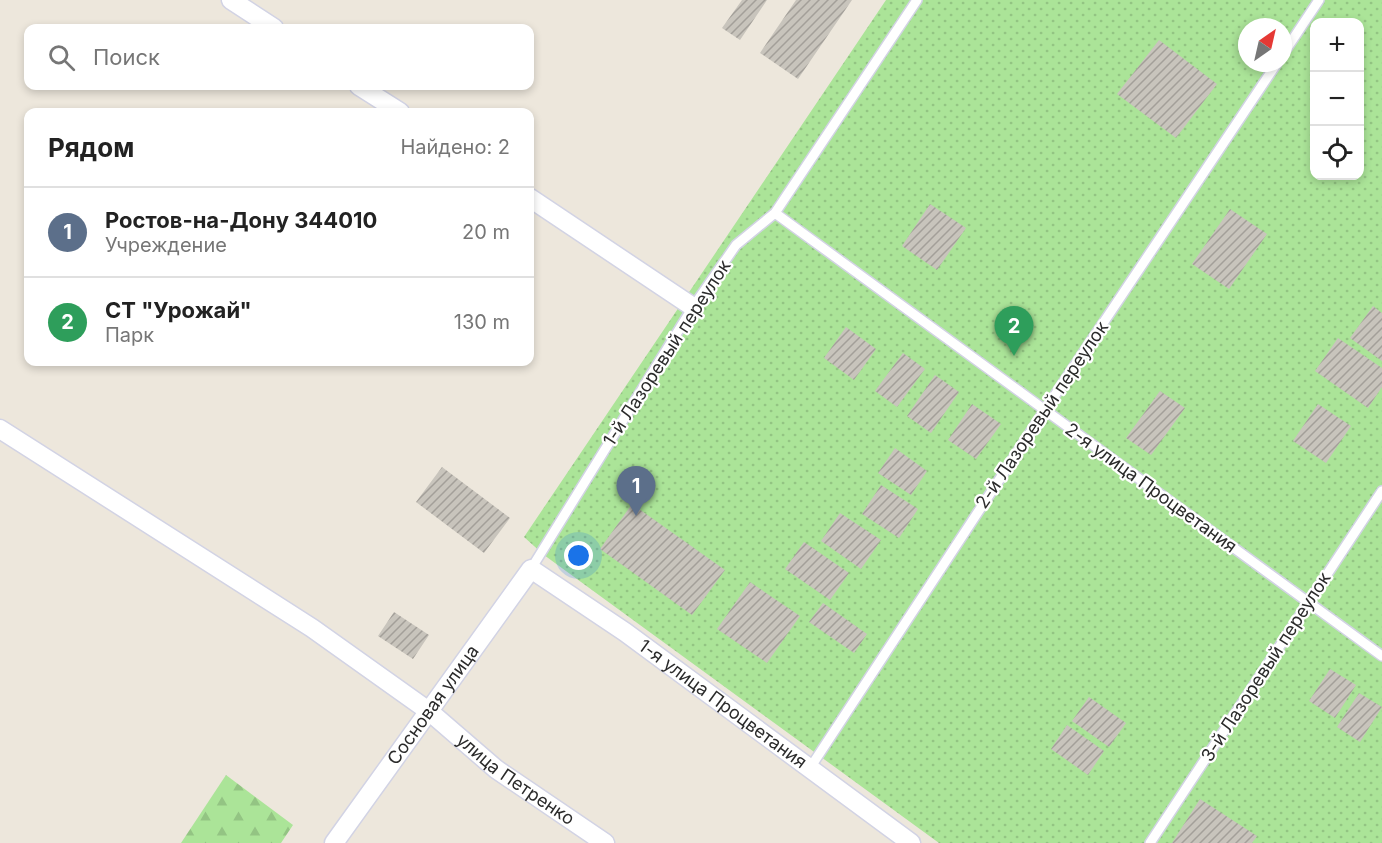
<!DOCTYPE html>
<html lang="ru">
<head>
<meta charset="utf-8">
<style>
  body { margin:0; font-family:Inter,sans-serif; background:#f6f6f6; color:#222 }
  .controls { position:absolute; right:18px; top:18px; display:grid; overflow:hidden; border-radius:12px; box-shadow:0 3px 9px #0003 }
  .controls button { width:54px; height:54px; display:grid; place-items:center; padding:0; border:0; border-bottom:2px solid #e0e0e0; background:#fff; color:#222; font:30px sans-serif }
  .compass { position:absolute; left:1238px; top:18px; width:54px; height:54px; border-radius:50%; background:#fff; box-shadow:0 3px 9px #0003; rotate:34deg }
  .you { position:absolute; left:579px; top:556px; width:21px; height:21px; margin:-15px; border:4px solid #fff; border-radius:50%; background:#1a73e8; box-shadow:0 0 0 9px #1a73e833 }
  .badge { display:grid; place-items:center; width:39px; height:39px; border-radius:50%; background:#1a73e8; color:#fff; font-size:20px; font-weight:700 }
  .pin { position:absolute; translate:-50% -50px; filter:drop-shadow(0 2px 3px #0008) }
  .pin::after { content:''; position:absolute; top:32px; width:21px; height:18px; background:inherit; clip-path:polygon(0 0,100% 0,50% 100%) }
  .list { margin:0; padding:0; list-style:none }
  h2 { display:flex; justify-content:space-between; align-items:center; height:78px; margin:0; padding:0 24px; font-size:26px }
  h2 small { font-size:20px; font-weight:400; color:#767676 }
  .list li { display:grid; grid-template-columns:39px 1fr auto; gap:18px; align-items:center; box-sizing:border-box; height:90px; padding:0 24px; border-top:2px solid #e0e0e0 }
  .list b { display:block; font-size:22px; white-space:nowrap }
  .list p { margin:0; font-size:20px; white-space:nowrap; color:#767676 }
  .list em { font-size:20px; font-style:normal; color:#767676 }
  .icon { flex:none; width:33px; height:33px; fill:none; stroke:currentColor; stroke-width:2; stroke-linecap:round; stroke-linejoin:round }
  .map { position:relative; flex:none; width:1382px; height:843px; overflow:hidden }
  .search { position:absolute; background:#fff; box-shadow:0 3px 9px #0003; left:24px; top:24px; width:510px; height:66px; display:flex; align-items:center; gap:15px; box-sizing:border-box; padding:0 21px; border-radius:12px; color:#767676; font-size:22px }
  .panel { position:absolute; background:#fff; box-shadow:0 3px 9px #0003; left:24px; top:108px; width:510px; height:258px; border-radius:12px }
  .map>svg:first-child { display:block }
  .green { fill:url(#green-dots); fill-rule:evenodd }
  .forest { fill:url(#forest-firs) }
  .building { fill:url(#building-hatch) }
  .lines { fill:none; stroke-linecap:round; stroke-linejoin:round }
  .lane-casing { stroke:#d2d3e4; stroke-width:12 }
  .street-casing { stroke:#d2d3e4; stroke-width:21 }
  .lane { stroke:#fff; stroke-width:9 }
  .street { stroke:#fff; stroke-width:18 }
  .labels { text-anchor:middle; stroke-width:4.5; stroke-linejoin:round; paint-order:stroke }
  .street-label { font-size:18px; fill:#2b2b2b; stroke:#fff }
</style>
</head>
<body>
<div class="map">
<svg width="1382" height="843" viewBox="0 0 1382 843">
  <defs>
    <pattern id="green-dots" width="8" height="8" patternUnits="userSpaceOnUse" patternTransform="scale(1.5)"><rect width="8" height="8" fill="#abe498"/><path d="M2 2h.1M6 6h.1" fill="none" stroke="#93c483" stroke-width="1.8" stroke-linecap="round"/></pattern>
    <pattern id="forest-firs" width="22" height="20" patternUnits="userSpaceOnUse" patternTransform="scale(1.5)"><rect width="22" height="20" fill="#abe498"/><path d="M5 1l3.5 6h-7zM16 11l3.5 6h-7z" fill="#93c483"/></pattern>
    <pattern id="building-hatch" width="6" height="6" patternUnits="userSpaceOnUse" patternTransform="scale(1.5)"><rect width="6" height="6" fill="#c8c4bc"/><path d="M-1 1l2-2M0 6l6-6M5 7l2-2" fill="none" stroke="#a39f99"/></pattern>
  </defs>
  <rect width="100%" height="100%" fill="#ede7dc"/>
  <path class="green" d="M886,0H1382V843H939L544,555L524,537ZM1314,22H1360V176H1314ZM1247,27H1283V63H1247Z"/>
  <path class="forest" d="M226,775L293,825L281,843H181Z"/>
  <path class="building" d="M742,0H767L740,40L722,28Z
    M796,0H852L798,79L760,53Z
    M1159,40L1217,84L1176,138L1117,94Z
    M930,204L966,228L937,270L902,246Z
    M1230,209L1267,234L1229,289L1192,264Z
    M1373,306L1382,313V361L1350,338Z
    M846,327L876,349L854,380L824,358Z
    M1338,338L1382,368V387L1368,408L1315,371Z
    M903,353L925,369L897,407L875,391Z
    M935,375L959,392L931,433L907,416Z
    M1160,391L1185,408L1151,455L1126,438Z
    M972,404L1001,424L976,459L948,440Z
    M1318,404L1351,426L1326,463L1293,441Z
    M895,448L927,471L911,495L878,473Z
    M442,467L510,518L484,553L416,502Z
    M881,485L918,509L899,538L862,514Z
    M632,504L725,570L692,615L600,549Z
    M840,513L881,540L861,569L821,541Z
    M804,542L849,573L830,600L785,569Z
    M750,582L800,616L767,663L717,629Z
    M823,603L867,634L854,653L809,622Z
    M394,612L429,635L413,659L378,636Z
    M1330,669L1356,685L1335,718L1309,701Z
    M1359,693L1382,707L1360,742L1337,727Z
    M1089,697L1126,723L1109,747L1072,721Z
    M1067,725L1104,751L1088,775L1051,749Z
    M1200,799L1257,836L1252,843H1172Z"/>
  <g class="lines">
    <defs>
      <path id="lane" d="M1283,54L1319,0
        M775,213L1382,656
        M531,569L693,307L736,245L775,213L917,0
        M810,768L1045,410L1277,63
        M1150,843L1382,491"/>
      <g id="street">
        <path d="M231,0L274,28"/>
        <path d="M359,86L400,112"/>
        <path d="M530,198L693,307"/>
        <path id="s1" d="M0,429L312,628L430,712L496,769L605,843"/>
        <path id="s2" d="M334,843L531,569L625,632L911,843"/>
      </g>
    </defs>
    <use href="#lane" class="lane-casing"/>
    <use href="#street" class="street-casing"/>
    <use href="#lane" class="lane"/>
    <use href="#street" class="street"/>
  </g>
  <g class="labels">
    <g class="street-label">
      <text transform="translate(667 353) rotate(-57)" y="6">1-й Лазоревый переулок</text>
      <text transform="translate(1042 415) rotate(-56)" y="6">2-й Лазоревый переулок</text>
      <text transform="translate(1151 488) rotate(36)" y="6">2-я улица Процветания</text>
      <text transform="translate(1266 667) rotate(-57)" y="6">3-й Лазоревый переулок</text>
      <text dy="6" stroke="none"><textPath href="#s2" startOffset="572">1-я улица Процветания</textPath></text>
      <text dy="6" stroke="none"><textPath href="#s2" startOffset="170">Сосновая улица</textPath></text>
      <text dy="6" stroke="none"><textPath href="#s1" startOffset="624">улица Петренко</textPath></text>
    </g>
  </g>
</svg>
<div class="controls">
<button>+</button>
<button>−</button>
<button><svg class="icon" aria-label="locate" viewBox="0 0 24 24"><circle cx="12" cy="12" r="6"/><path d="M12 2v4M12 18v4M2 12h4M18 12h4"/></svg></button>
</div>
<svg class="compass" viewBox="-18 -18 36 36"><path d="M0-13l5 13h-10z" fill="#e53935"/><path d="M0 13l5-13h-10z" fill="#767676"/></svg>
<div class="you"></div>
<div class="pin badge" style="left:636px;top:516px;background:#5c6f8a">1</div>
<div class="pin badge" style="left:1014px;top:356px;background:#2e9e5b">2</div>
<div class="search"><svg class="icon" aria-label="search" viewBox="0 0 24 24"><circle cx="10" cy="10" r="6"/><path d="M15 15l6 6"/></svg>Поиск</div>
<section class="panel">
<h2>Рядом<small>Найдено: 2</small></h2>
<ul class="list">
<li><span class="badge" style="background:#5c6f8a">1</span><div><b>Ростов-на-Дону 344010</b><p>Учреждение</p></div><em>20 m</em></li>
<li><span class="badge" style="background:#2e9e5b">2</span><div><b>СТ &quot;Урожай&quot;</b><p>Парк</p></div><em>130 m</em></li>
</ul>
</section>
</div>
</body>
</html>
